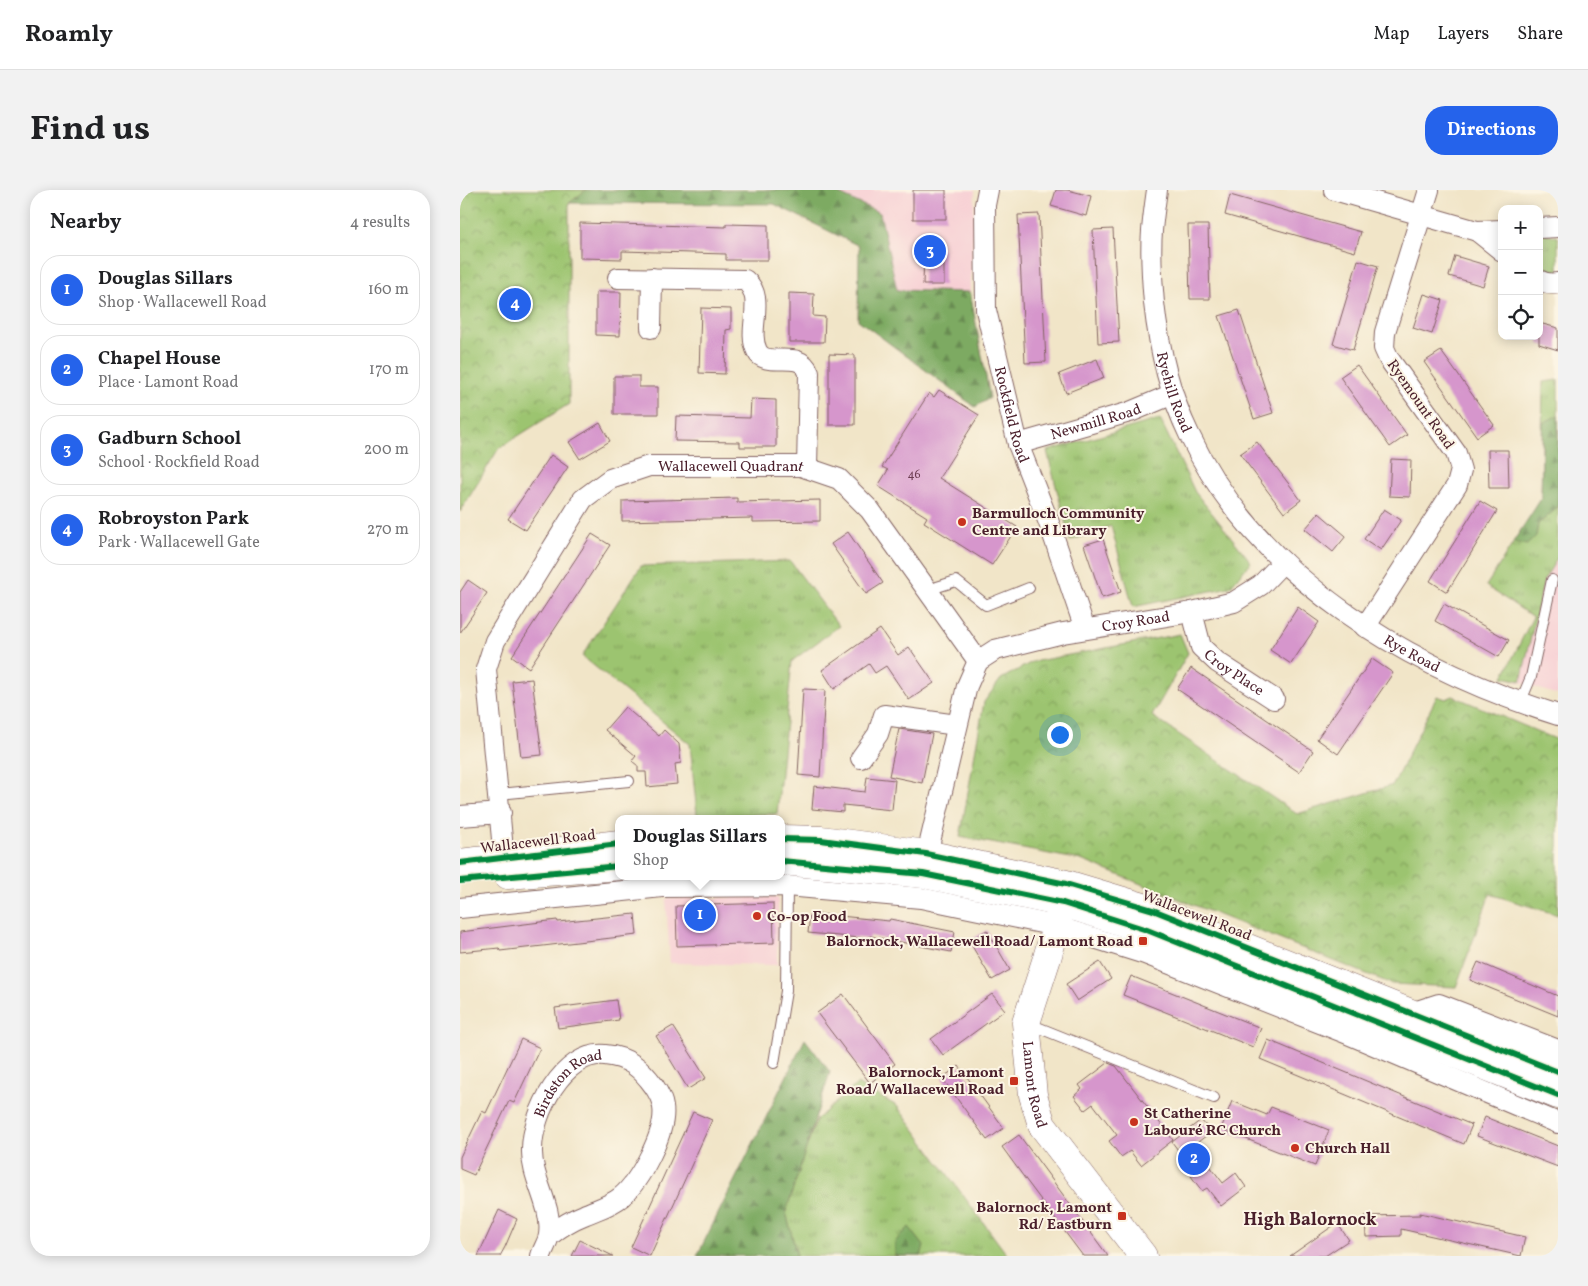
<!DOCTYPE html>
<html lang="en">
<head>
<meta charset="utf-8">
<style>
  body { margin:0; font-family:Vollkorn,serif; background:#f2f2f2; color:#202124 }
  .controls { position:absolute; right:15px; top:15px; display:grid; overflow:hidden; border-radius:10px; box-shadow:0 2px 12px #0003 }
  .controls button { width:45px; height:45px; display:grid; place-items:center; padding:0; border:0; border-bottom:1px solid #e0e0e0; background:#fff; color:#202124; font:25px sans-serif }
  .you { position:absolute; left:599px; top:544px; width:18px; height:18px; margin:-12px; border:4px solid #fff; border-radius:50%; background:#1a73e8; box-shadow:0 0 0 8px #1a73e833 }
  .badge { display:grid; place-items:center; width:32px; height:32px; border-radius:50%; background:#2563eb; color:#fff; font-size:16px; font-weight:700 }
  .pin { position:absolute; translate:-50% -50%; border:2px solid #fff; box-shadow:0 1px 5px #0006 }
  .popup { position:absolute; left:155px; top:625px; width:170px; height:65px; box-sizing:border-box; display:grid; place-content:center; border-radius:10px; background:#fff; filter:drop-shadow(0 1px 4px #0005); font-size:16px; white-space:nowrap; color:#757577 }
  .popup b { font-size:19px; color:#202124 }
  .popup::after { content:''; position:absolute; left:50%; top:100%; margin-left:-10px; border:10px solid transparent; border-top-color:#fff }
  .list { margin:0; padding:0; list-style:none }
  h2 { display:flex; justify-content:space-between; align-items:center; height:65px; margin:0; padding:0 20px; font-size:21px }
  h2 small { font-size:16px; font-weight:400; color:#757577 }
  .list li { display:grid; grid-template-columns:32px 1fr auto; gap:15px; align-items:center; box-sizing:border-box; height:70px; margin:0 10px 10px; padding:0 10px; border:1px solid #e0e0e0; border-radius:20px }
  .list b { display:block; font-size:19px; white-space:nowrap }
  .list p { margin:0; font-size:16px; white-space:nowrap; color:#757577 }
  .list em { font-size:16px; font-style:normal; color:#757577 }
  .icon { flex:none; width:28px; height:28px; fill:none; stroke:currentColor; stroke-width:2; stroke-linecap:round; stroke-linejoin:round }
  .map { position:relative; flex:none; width:1098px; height:1066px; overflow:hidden; border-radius:20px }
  header { display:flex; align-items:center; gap:30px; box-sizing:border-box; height:70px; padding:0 25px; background:#fff; border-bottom:1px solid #e0e0e0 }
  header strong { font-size:24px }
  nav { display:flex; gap:28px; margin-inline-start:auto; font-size:18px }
  .intro { display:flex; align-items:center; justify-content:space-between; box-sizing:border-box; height:120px; padding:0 30px }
  h1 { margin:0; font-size:35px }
  .button { padding:12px 22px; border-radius:20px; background:#2563eb; color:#fff; font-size:18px; font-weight:700 }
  main { display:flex; gap:30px; padding:0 30px }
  aside { flex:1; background:#fff; border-radius:20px; box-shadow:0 2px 12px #0003 }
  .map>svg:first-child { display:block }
  .built { fill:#f7cfd4 }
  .grass { fill:url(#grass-tufts); stroke:#73724d }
  .forest { fill:url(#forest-firs); stroke:#646446 }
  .park { fill:url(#park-crowns); stroke:#73724d }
  .building { fill:#d696cc }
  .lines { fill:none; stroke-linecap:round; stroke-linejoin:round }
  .lane-casing { stroke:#846462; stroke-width:12 }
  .street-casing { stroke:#846462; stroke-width:22 }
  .secondary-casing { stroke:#846462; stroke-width:29 }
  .lane { stroke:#fff; stroke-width:10 }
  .street { stroke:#fff; stroke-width:20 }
  .secondary { stroke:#fff; stroke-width:28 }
  .cycleway-casing { stroke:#fcf5e5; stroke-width:9 }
  .cycleway { stroke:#00873e; stroke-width:6 }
  .poi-dot { fill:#c8321e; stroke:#fcf5e5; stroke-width:2 }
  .labels { text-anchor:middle; stroke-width:4; stroke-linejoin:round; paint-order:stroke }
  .number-label { font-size:12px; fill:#6d3d53 }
  .street-label { font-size:15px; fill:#4a1f2b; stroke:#fcf5e5 }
  .poi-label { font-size:15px; font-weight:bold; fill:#4a1f2b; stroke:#fcf5e5; text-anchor:start }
  .quarter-label { font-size:18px; font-weight:bold; fill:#4a1f2b; stroke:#fcf5e5 }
</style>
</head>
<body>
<header>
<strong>Roamly</strong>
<nav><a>Map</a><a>Layers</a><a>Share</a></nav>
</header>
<div class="intro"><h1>Find us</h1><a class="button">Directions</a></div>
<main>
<aside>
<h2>Nearby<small>4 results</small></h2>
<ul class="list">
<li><span class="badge">1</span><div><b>Douglas Sillars</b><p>Shop · Wallacewell Road</p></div><em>160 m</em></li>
<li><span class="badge">2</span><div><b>Chapel House</b><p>Place · Lamont Road</p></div><em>170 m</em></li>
<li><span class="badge">3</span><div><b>Gadburn School</b><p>School · Rockfield Road</p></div><em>200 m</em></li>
<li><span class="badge">4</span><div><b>Robroyston Park</b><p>Park · Wallacewell Gate</p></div><em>270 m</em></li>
</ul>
</aside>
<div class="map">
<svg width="1098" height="1066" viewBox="0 0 1098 1066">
  <defs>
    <pattern id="grass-tufts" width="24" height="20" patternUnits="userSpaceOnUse" patternTransform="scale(1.25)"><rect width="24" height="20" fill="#9cc46f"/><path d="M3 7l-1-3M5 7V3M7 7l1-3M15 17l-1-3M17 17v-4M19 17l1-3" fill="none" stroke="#819f5b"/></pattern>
    <pattern id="forest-firs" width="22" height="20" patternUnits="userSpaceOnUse" patternTransform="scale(1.25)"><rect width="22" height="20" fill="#7daa62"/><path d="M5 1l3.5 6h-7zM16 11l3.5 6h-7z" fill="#688a51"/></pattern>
    <pattern id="park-crowns" width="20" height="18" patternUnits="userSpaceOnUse" patternTransform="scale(1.25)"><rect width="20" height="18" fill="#9cc46f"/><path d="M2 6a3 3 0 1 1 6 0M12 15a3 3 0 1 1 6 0" fill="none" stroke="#819f5b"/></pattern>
  </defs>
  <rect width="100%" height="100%" fill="#fcf5e5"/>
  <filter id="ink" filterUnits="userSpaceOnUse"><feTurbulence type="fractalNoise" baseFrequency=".02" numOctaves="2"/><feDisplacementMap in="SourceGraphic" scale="10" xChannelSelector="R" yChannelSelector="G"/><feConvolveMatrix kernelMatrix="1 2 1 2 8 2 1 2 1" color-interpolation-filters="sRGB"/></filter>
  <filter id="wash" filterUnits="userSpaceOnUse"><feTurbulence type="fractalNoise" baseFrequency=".0096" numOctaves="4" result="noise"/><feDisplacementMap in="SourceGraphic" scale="20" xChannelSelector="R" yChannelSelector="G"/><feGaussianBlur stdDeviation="1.12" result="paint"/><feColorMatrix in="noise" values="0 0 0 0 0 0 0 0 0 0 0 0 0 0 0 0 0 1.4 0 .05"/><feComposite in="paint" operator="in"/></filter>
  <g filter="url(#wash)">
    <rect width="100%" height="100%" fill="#f1e5c8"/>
    <path class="built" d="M371,0H515L510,102L437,100L420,23Z
      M1098,190V505L1043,487L1073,427L1026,396L1081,309L1083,192Z
      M318,707L317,775L210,773L206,709Z"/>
    <path class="grass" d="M1081,42L1098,47V84L1079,83V43Z
      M1098,190V367L1084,390L1061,491L1043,487L1073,427L1026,396L1081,309L1083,192Z
      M700,229L735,302L791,372L770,397L673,417L651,336L610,351L587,261Z
      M330,371L379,436L332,471L317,624L237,625L230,554L122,466L181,376Z
      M397,894L437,916L548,1066H337L324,1016L357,929Z"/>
    <path class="forest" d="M105,0H371L420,23L437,100L510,102L530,208L515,217L398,130L399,56L314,14L109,13Z
      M1098,225V314L1095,320L1078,334L1076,346L1067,355L1053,352L1081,309L1083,233Z
      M345,849L370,882L326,1022L337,1066H237Z
      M449,1037L464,1056L461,1066H435V1052Z"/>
    <path class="park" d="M0,0H126L109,13V214L39,258L0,322Z
      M720,444L728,463L692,526L837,624L933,595L977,506L986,509L993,506L1098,550V725L1030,704L996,797L932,794L621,670L500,647L524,512L541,489L572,472Z"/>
    <g id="blocks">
      <path class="building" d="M453,0H486V29H453Z
        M596,0H608L631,6L626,26L591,16Z
        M770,5L901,42L895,62L765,25Z
        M579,24L586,172L565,173L558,25Z
        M120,33L266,37V34L308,35V70H266V64L162,61V69L120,68Z
        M728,35H748L750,109H730Z
        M653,39L659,152L638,153L633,40Z
        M464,59L484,60V95H463Z
        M995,66L1029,76L1023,96L989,86Z
        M898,70L918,76L893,160L873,154Z
        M136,102H161L160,146L136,145Z
        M329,103L354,104L353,126L365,127L364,152H329Z
        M964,104L983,110L972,144L953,138Z
        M241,118L271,119V139L266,140L265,184L239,183Z
        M779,120L813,223L794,229L759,126Z
        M1079,133L1098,138V160L1079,154Z
        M981,161L1034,235L1017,247L964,172Z
        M369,164L395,165V235H369Z
        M637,169L644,188L606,203L599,184Z
        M897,175L947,245L930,257L880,187Z
        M154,186H179V197H198V224H154Z
        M479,200L519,225L479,288L557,337L532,375L464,332L467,327L418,296L428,280L422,277L469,203L474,207Z
        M291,209L316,210V257H280V252L215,251L216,226L290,228Z
        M140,233L150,251L120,269L109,252Z
        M797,252L841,310L824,323L780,264Z
        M1028,260H1048L1049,298H1029Z
        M91,265L108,277L66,340L48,329Z
        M931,269L951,270L950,307L929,306Z
        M277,308V312L360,310V331L293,332V328L162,331V311Z
        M1020,311L1037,321L987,402L970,391Z
        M924,319L941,330L921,360L904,349Z
        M859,323L886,346L873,362L845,339Z
        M388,342L423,393L406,404L371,354Z
        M132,344L150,355L69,478L52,466Z
        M643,349L661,402L642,408L624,355Z
        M8,390L27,403L0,443V402Z
        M984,414L1049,450L1039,467L975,431Z
        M838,417L859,432L831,474L810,460Z
        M420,439L438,465L449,457L474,493L449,510L426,476L415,483L409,474L374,499L362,480Z
        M912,469L933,483L878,564L857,549Z
        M731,478L853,561L839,582L717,499Z
        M72,489L82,565L61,567L52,491Z
        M343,499L365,500L360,587L338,585Z
        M165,517L199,546L204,540L219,554L221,573L215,574L217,594L187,597L186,582H178V576L172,571L176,566L145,540Z
        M439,539L472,544L462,593L429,586Z
        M407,587L435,590L432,620L383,615V622L352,619L354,596L405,602Z
        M313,713L314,753L217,756L216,716Z
        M350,723L429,731L430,729L495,742L491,762L410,746L409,749L348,743Z
        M175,724L177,745L40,761L39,758L0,762V742L97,730L98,732Z
        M527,740L550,780L532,790L509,751Z
        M640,772L651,789L617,811L606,794Z
        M1018,772L1098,806V826L1010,790Z
        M671,786L801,838L793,857L663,805Z
        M383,804L435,874L410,893L357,823Z
        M532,804L545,820L483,865L471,849Z
        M156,810L159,830L98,838L95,818Z
        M213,836L246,888L228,899L196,846Z
        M61,849L80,858L54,913L49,911L14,985L0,979V967L22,921L26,923Z
        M808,850L1012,935L1004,954L800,869Z
        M648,873L656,876L713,950L681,975L670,961L661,967L649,951L657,945L633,914L625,920L614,906L622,899L619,895Z
        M499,876L544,938L527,950L482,888Z
        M772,911L807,925L811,917L869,940L855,976L761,939Z
        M233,922L252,930L190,1066L171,1057Z
        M1025,927L1098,956V977L1017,946Z
        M741,930L751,942L734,955L763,993L776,983L786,997L761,1016L747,998L742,1001L731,986L735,983L712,952Z
        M559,945L590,987L648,1066H623L566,990L542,957Z
        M39,1020L57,1029L45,1057L40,1066H18Z
        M960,1023L1065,1047L1061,1066L941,1039V1046L906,1047L905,1026L960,1025Z
        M877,1033L889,1050L865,1066H830Z
        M120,1050L153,1066H112Z"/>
    </g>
  </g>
  <g filter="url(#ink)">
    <use href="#blocks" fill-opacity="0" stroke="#846462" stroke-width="1"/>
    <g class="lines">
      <defs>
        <path id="lane" d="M468,402L477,397L496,391L526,415L569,398
          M1060,513L1071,487L1092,390
          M39,604L169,591
          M567,833L754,908
          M314,873L326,801L327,696"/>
        <g id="street">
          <path id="s1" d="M528,0L525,15L526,120L558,254L589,333L625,439"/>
          <path id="s2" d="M697,0C695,14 693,28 692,41C690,65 692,90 694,113C699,158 709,203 729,244C797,389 951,479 1098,525"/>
          <path d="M874,0L1017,41L1042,40"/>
          <path d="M1079,38L1098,37"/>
          <path d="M1017,41L1042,61"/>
          <path d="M158,88L285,90C307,108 286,139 297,161C306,180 340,157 349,183L347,278"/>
          <path d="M1079,90C1085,94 1091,94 1098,93"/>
          <path d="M191,138L192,88"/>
          <path id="s3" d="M558,254L670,222L713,204"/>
          <path id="s4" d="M732,422L741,457L757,472L814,509"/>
          <path d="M905,437L997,295L1001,280L996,263L929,169L924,158L925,142L969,0"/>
          <path id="s5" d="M518,471L535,460L603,443L732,422L774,412L801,395L823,372"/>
          <path d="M401,568L418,544L424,525L497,535"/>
          <path d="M0,626L41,623"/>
          <path d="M464,677L507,496L518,471"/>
          <path id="s6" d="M45,681L26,479L35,451L123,309L150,289L189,276H341L379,289L410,320L518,471"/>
          <path d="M0,718L202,697L327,696L461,708L596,736L685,764L888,844L1098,933"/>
          <path d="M948,828L951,823L979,814L1098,860"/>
          <path id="s7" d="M81,1066C83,1059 88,1052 89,1045C93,1016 71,989 72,960C72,924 103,861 145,865C168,867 181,878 194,896C198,902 202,909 203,917C207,941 180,991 161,1007C150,1016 137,1019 124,1025C111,1030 100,1037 89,1046"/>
        </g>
        <g id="secondary">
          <path d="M321,649L361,650L466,664L606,694L693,720L1098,882"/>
          <path d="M321,671L463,684L603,713L687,740L1098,905"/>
          <path d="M0,673L159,654"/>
          <path d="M48,685L159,676"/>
          <path id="s8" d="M606,696L603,713L587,768L566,833L573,905L582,935L683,1066"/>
        </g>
      </defs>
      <use href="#lane" class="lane-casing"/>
      <use href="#street" class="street-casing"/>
      <use href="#secondary" class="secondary-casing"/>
      <use href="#lane" class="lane"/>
      <use href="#street" class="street"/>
      <use href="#secondary" class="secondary"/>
      <defs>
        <path id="cycleway" d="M321,649L361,650L466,664L606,694L693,720L1098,882
          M321,671L463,684L603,713L687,740L1098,905
          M0,673L159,654
          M0,691L159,676"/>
      </defs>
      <use href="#cycleway" class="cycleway-casing"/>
      <use href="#cycleway" class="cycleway"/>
    </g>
  </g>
  <g class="poi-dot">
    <circle cx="502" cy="332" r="5"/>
    <circle cx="297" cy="726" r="5"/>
    <rect x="678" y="746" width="10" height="10" rx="2.5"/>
    <rect x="549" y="886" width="10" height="10" rx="2.5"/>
    <circle cx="674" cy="932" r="5"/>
    <circle cx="835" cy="958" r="5"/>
    <rect x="657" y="1021" width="10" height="10" rx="2.5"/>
  </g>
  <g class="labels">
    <g class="number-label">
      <text x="454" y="288">46</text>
    </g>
    <g class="street-label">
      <text dy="5" stroke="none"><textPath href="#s2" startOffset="205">Ryehill Road</textPath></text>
      <text transform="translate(961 214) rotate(55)" y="5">Ryemount Road</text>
      <text dy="5" stroke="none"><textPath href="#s1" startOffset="228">Rockfield Road</textPath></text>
      <text dy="5" stroke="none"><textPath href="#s3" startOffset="81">Newmill Road</textPath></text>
      <text dy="5" stroke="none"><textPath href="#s6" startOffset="556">Wallacewell Quadrant</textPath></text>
      <text dy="5" stroke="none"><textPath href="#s5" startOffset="164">Croy Road</textPath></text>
      <text dy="5" stroke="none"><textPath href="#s2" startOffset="568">Rye Road</textPath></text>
      <text dy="5" stroke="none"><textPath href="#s4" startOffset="78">Croy Place</textPath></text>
      <text transform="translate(78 651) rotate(-7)" y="5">Wallacewell Road</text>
      <text transform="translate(737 725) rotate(21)" y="5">Wallacewell Road</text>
      <text dy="5" stroke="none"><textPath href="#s8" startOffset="205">Lamont Road</textPath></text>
      <text dy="5" stroke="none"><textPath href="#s7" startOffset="191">Birdston Road</textPath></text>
    </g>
    <g class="poi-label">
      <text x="512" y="328">Barmulloch Community<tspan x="512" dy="17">Centre and Library</tspan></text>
      <text x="307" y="731">Co-op Food</text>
      <text x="673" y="756" text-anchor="end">Balornock, Wallacewell Road/ Lamont Road</text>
      <text x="544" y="887" text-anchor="end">Balornock, Lamont<tspan x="544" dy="17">Road/ Wallacewell Road</tspan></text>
      <text x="684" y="928">St Catherine<tspan x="684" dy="17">Labouré RC Church</tspan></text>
      <text x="845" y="963">Church Hall</text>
      <text x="652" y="1022" text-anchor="end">Balornock, Lamont<tspan x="652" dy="17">Rd/ Eastburn</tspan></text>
    </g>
    <g class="quarter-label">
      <text x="850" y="1035">High Balornock</text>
    </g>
  </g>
</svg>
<div class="controls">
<button>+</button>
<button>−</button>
<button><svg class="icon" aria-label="locate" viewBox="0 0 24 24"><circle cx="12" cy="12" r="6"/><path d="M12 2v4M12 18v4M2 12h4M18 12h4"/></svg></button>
</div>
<div class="you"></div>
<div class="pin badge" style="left:240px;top:725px">1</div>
<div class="popup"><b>Douglas Sillars</b>Shop</div>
<div class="pin badge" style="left:734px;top:969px">2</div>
<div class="pin badge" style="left:470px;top:61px">3</div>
<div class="pin badge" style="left:55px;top:114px">4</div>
</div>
</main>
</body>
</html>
